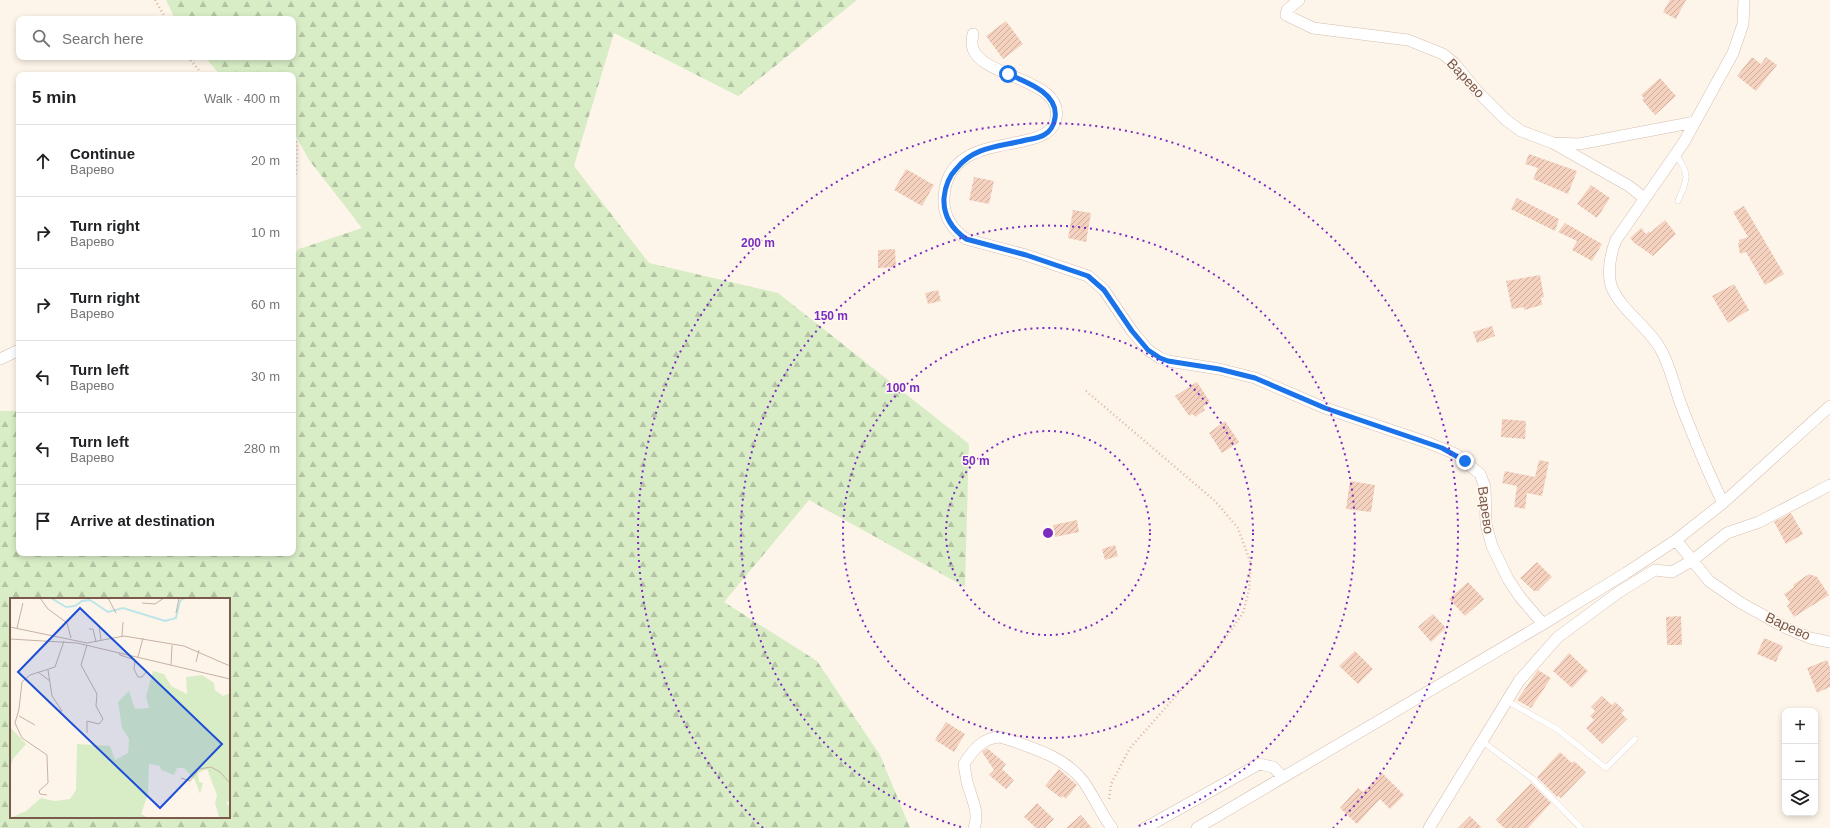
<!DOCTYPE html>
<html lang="en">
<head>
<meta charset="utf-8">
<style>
  body { margin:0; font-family:Arial,sans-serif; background:#f2f2f2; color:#202124 }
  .controls { position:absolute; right:12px; bottom:12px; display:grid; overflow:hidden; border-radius:8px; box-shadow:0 2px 6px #0003 }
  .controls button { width:36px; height:36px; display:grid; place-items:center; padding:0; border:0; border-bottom:1px solid #e0e0e0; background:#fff; color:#202124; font:20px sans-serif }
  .stop { position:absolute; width:12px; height:12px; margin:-9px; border:3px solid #1a73e8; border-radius:50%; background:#fff }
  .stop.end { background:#1a73e8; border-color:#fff; box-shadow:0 1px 4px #0008 }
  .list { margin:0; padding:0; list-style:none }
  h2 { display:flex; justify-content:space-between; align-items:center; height:52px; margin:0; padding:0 16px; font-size:17px }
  h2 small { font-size:13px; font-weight:400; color:#757577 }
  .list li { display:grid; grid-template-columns:26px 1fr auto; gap:12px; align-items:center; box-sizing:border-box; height:72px; padding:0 16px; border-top:1px solid #e0e0e0 }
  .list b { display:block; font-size:15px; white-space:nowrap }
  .list p { margin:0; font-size:13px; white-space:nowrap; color:#757577 }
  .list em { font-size:13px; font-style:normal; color:#757577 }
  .icon { flex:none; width:22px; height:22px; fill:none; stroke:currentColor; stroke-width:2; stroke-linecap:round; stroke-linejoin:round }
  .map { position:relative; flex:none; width:1830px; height:828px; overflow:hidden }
  .search { position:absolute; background:#fff; box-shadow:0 2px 6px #0003; left:16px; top:16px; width:280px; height:44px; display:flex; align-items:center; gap:10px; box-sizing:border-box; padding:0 14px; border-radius:8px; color:#757577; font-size:15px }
  .panel { position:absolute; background:#fff; box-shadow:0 2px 6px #0003; left:16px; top:72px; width:280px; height:484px; border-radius:8px }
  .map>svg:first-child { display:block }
  .forest { fill:url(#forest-firs); fill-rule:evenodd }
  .building { fill:url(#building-hatch) }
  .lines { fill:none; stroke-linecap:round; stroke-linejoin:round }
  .service-casing { stroke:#d4beb1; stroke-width:6 }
  .minor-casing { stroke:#d4beb1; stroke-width:12 }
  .path { stroke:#dab5a2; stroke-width:2.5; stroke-dasharray:1 3; stroke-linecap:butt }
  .service { stroke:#fff; stroke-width:5.5 }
  .minor { stroke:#fff; stroke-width:11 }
  .route { stroke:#1a73e8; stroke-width:5 }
  .ring { fill:none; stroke:#7b2cbf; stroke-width:2; stroke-dasharray:2 4 }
  .labels { text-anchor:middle; stroke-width:3; stroke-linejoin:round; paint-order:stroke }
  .street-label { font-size:14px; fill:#7b5a4b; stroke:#fff9f1 }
  .inset-river { fill:none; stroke:#bce5e9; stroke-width:2 }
  .inset-road { fill:none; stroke:#c6b2a5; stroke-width:1 }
  .view { fill:#1d4ed8; fill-opacity:0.15; stroke:#1d4ed8; stroke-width:2 }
  .inset-edge { fill:none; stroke:#7b5a4b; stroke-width:2 }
  .centre { fill:#7b2cbf; stroke:#fff9f1; stroke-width:2 }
  .ring-label { font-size:12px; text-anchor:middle; font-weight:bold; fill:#7b2cbf; stroke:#fff9f1; stroke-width:3; stroke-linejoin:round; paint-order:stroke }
</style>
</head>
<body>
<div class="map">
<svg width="1830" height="828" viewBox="0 0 1830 828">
  <defs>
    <pattern id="forest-firs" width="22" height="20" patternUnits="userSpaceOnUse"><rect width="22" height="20" fill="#d8edc6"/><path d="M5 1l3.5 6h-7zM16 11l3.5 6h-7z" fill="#b4c3a3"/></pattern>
    <pattern id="building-hatch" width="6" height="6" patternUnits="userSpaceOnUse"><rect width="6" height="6" fill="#f5d2c0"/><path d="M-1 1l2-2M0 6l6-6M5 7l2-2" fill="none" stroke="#cbad9e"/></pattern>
  </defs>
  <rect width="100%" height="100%" fill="#fef5ea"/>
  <path class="forest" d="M166,0H857L738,96L614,33L574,166L649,263L778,293L969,444L965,587L809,500L724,602L817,661L880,755L910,828H0V411H19V553H293V256L299,249L362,228L309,160L293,131V75H220L205,57H293V19H175ZM11,599H229V817H11Z"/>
  <path class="building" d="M1670,0H1686L1676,19L1663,12Z
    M1006,21L1023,44L1003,59L986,36Z
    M1752,57L1761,64L1766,57L1777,65L1756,91L1737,76Z
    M1660,78L1676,96L1655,115L1642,100L1644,98L1641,95Z
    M1529,154L1577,171L1568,194L1533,179L1538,168L1525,164Z
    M906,169L934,185L922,206L894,190Z
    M974,177L994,181L989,204L969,200Z
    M1591,185L1610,198L1597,218L1577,204Z
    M1517,198L1559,219L1555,231L1511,209Z
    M1744,206L1784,274L1765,285L1746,252L1740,254L1738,243L1740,242L1739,240L1748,237L1733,212Z
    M1073,210L1091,213L1086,242L1068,238Z
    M1665,220L1676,234L1653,256L1633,242L1630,238L1641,228L1646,234L1649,231L1650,233Z
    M1565,223L1602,244L1592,261L1572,250L1577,241L1558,232Z
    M895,249L896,267L878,268V250Z
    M1540,275L1544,297L1541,298L1542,305L1524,310V307L1512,309L1506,281Z
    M1734,284L1749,310L1728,323L1712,296Z
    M938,290L941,301L928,304L925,293Z
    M1492,326L1495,336L1477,343L1473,332Z
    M1197,382L1210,402L1203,407L1205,410L1195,417L1193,414L1189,416L1175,396Z
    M1502,419L1526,421L1525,439L1501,437Z
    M1225,421L1239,442L1222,453L1209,433Z
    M1539,460L1549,462L1542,496L1527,493L1525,509L1514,507L1517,486L1502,483L1505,471L1535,477Z
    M1350,481L1375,485L1371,512L1346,509Z
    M1791,513L1803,534L1786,544L1774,522Z
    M1077,520L1079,532L1055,537L1053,525Z
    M1115,545L1118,556L1105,560L1102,549Z
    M1537,562L1552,577L1538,591H1534L1520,578Z
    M1809,574L1817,577L1829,595L1794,617L1787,606L1790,603L1784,594L1793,588L1794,584Z
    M1468,582L1484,599L1465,616L1449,599Z
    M1433,614L1446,628L1431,642L1418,627Z
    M1681,616L1682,645H1667L1666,617Z
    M1764,638L1783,646L1776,662L1757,654Z
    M1355,651L1373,669L1358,684L1339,666Z
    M1569,653L1588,671L1572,688L1553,671Z
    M1827,660L1830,668V687L1817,693L1807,668Z
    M1538,670L1551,678L1531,708L1517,700Z
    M1602,696L1612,705L1615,702L1624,710L1621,713L1627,719L1602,744L1586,728L1594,720L1590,716L1595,711L1591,707Z
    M946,722L965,734L954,752L935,740Z
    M987,748L1006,764L1002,769L1014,780L1006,789L989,775L994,770L982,752Z
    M1560,752L1572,763L1574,761L1586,772L1561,798L1558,796L1557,797L1537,777Z
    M1059,769L1077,785L1066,799L1063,796L1061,798L1045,786Z
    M1382,773L1404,795L1390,809L1380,799L1357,824L1340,808L1358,788L1363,792Z
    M1531,783L1551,803L1528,828H1504L1496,820Z
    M1037,803L1054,819L1045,828H1036L1024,817Z
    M1081,815L1092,828H1066Z
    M1470,816L1482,828H1458Z"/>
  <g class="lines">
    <defs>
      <path id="service" d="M1676,155C1691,175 1687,180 1678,201
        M1507,701L1557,729L1606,768L1635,739
        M1483,742L1533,779L1581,828"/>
      <path id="minor" d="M1299,0L1287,10L1286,15L1313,28L1408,40L1443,54L1454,63L1477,91L1506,120L1521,131L1553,143L1629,186L1644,198
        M973,34C972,39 971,44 973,49C984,79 1069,79 1055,122C1043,157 947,127 944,198C943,216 952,229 966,239L1026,255L1088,276L1104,290L1132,331L1148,350L1160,358L1168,361L1219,369L1255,378L1325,408L1426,442L1456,454L1480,474L1485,487L1486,524L1492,546L1508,579L1520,597L1543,624
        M1554,143L1579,144L1695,122
        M0,359L19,350
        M1723,503C1707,470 1693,436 1680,402C1674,385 1670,366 1661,350C1649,327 1619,309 1611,285C1607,272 1611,252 1616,240L1684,142L1733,53L1743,24L1744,0
        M1676,540L1709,581L1741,603L1786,628L1810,638L1830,642
        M974,828C980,813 971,797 967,782C966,776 965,770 964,764C973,750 983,737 1001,737C1030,747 1064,756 1083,781C1094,796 1101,814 1112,828
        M1145,828L1259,764L1273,767L1283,777
        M1197,828L1543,624L1626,573L1676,540L1723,503L1830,406
        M1429,828L1519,681L1558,637L1619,592L1655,570L1672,572L1693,560L1727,533L1759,522L1830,485"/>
    </defs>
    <use href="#service" class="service-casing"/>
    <use href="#minor" class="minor-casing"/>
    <path class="path" d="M155,0L166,19
      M188,57L203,75
      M293,139L297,143L296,173L293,180
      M1086,391L1215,501L1238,528L1251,564L1249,590L1243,613L1219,647L1130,748L1111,784L1109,800"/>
    <use href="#service" class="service"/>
    <use href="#minor" class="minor"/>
  </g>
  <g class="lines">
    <path class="route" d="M1008,74C1026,82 1059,93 1055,118C1054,125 1050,132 1044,135C1039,138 1031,139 1026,140C999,147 975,146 957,168C949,176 945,187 944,198C943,216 952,229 966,239L1026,255L1088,276L1104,290L1132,331L1148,350L1160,358L1168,361L1219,369L1255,378L1325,408L1442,448L1465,461"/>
  </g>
  <g class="ring">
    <circle cx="1048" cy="533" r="102"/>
    <circle cx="1048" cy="533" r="205"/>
    <path d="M961 827A307 307 0 1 1 1135 827"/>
    <path d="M763 828A410 410 0 1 1 1333 828"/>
  </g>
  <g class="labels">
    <g class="street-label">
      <text transform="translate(1466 78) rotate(47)" y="5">Варево</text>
      <text transform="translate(1486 510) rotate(82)" y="5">Варево</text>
      <text transform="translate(1788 626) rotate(25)" y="5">Варево</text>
    </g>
  </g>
  <g transform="translate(10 598)">
    <rect width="220" height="220" fill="#fef5ea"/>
    <path d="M143,73L154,76L161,88L177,96L176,79L192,77L204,85L205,92L213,98L220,95V203L216,205L220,209V219H209L205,205L207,197L197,171L188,175L189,184L193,185L190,196L185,182L174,170H167L164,177L151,172L150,168L139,166L138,196L131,216L138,220H0L16,213L31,200L45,203L60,201L66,192L67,146L100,148L105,162L118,155L119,141L112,130L108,104L119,93L125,111L139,110L136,98ZM0,129L16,146L3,161L0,170Z" fill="#d8edc6"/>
    <path class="inset-river" d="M41,0L56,9L65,8L72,3L80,2L98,14L113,10L155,23L166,20L170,3L174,0"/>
    <path class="inset-road" d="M30,0L38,11L57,25L61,40M98,0L106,15M132,5L145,6L154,0M166,15L169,0M89,27L91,42M0,29L77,45L114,38L174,48L220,68M7,30L13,5M79,31H83L86,44M112,38L113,24M0,41L67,45L220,81M77,47L71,67L87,96L86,108L93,121L89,126L77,123V135M109,55L110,57L125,62L124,71L128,79H132L136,74M128,59L133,40M186,64L189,52M161,67L162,47M38,72L42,98L52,113H49M28,74L40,83M9,118L25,127M171,180L180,183L189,171L201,169L210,174L220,185M37,197L30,196L29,193L38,185L37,157L12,140L5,125L9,111L12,84L20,77L45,69L54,43"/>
    <path class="view" d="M70,10L212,146L150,210L8,74Z"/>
    <rect width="220" height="220" class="inset-edge"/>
  </g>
  <circle cx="1048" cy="533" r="6" class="centre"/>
  <g class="ring-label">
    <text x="758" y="247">200 m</text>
    <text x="831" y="320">150 m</text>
    <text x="903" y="392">100 m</text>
    <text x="976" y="465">50 m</text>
  </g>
</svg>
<div class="controls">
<button>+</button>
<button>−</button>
<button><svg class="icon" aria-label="layers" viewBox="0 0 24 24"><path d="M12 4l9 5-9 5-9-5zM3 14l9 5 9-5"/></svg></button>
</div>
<div class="stop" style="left:1008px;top:74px"></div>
<div class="stop end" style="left:1465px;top:461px"></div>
<div class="search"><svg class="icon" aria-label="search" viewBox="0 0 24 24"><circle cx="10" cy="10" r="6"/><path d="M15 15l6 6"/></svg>Search here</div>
<section class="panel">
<h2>5 min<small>Walk · 400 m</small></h2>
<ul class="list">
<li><svg class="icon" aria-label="ahead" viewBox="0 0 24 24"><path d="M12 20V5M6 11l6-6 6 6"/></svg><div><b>Continue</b><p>Варево</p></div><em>20 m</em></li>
<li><svg class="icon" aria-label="right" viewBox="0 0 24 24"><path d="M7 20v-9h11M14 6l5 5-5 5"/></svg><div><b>Turn right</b><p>Варево</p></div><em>10 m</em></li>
<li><svg class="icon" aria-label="right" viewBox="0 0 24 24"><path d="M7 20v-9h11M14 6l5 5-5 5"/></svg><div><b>Turn right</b><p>Варево</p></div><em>60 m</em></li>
<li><svg class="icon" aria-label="left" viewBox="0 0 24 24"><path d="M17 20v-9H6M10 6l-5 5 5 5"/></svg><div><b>Turn left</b><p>Варево</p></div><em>30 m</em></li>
<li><svg class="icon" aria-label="left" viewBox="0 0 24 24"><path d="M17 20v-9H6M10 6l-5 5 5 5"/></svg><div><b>Turn left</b><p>Варево</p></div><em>280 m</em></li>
<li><svg class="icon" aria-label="arrive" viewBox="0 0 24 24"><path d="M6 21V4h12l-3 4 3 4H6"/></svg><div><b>Arrive at destination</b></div></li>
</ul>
</section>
</div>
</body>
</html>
